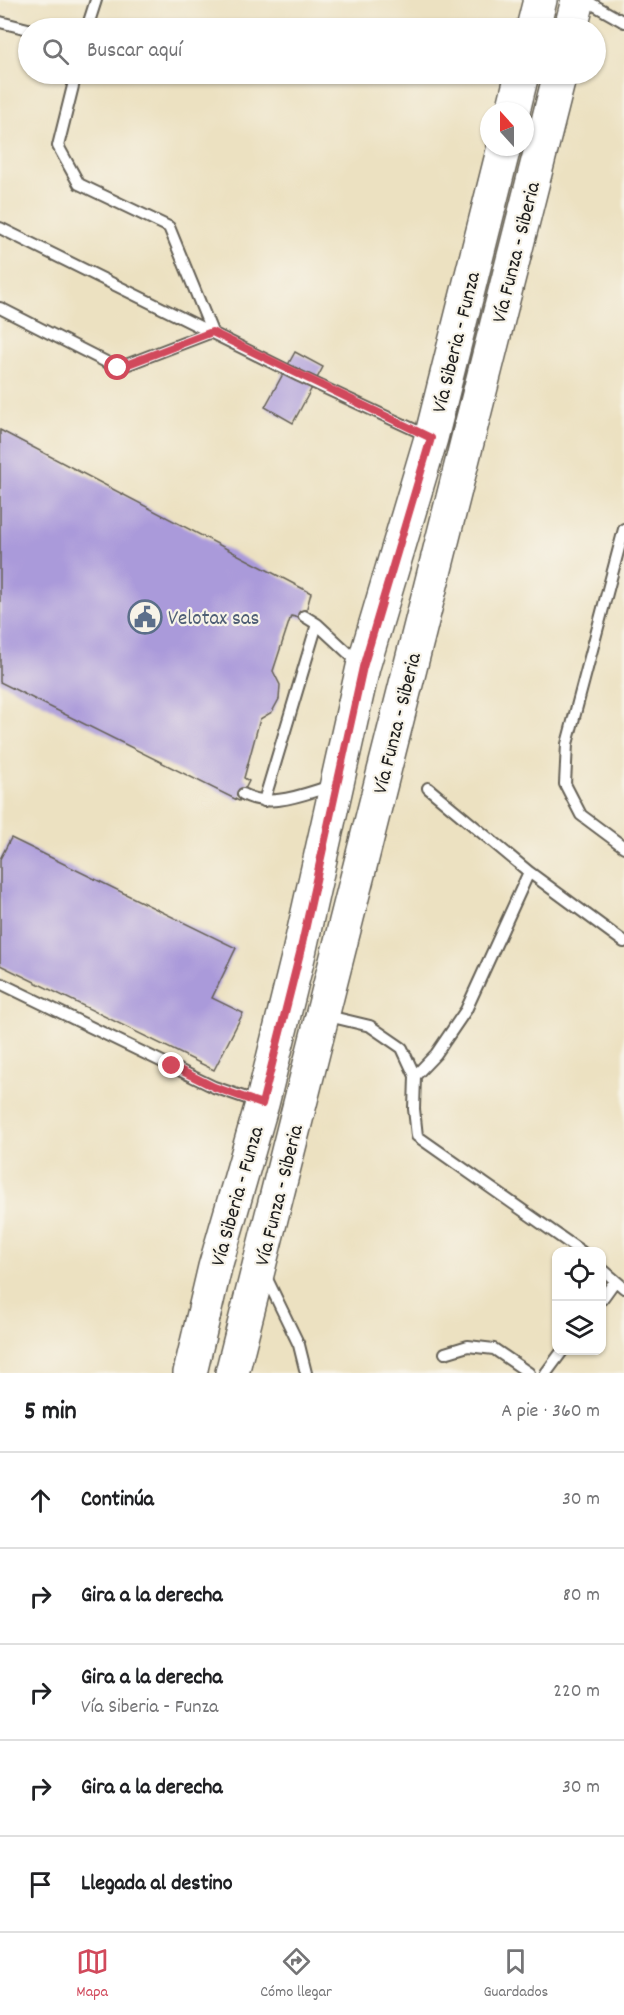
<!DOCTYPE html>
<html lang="es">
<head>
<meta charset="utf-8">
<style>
  body { margin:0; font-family:Dekko,sans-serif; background:#f6f6f6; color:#202124 }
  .controls { position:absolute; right:18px; bottom:18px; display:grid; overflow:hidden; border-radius:12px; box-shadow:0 2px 4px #0004 }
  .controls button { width:54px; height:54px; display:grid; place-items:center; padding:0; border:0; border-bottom:2px solid #e0e0e0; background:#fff; color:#202124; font:30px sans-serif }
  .compass { position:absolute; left:480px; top:102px; width:54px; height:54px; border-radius:50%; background:#fff; box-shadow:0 2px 4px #0004; rotate:339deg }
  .stop { position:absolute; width:18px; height:18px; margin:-14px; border:4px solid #d1495b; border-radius:50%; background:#fff }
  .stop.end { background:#d1495b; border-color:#fff; box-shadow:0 2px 6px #0008 }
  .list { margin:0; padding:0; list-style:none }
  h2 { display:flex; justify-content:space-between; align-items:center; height:78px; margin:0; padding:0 24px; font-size:26px }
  h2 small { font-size:20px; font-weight:400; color:#757577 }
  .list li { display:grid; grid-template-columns:39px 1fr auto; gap:18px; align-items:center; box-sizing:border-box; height:96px; padding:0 24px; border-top:2px solid #e0e0e0 }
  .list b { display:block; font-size:22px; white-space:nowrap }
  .list p { margin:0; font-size:20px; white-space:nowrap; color:#757577 }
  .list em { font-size:20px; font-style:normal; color:#757577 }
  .icon { flex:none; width:33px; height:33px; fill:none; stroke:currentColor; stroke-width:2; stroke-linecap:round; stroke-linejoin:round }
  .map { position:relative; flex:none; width:624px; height:1373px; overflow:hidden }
  .search { position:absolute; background:#fff; box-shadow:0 2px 4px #0004; left:18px; right:18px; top:18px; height:66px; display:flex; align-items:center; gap:15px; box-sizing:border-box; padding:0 21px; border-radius:33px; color:#757577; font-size:22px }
  .sheet { height:558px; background:#fff }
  nav { display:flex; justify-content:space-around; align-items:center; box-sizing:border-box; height:84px; border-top:2px solid #e0e0e0; background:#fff; font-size:16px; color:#757577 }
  nav a { display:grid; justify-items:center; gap:3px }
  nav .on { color:#d1495b }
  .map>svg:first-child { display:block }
  .building { fill:#aa9ada }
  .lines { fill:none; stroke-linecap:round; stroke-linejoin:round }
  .service-casing { stroke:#656156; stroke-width:14 }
  .primary-casing { stroke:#656156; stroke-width:36 }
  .service { stroke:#fff; stroke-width:10 }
  .primary { stroke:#fff; stroke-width:33 }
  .route { stroke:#d1495b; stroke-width:8 }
  .labels { text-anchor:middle; stroke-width:4.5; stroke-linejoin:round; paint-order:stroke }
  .street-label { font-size:21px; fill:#1c1c1c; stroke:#f7f3e8 }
  .service-label { font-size:21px; fill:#4e5e75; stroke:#f7f3e8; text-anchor:start }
</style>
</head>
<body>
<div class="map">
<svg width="624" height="1373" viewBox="0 0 624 1373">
  <rect width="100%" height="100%" fill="#f7f3e8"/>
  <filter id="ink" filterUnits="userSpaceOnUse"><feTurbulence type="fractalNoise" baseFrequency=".0167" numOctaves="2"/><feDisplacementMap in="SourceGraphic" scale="12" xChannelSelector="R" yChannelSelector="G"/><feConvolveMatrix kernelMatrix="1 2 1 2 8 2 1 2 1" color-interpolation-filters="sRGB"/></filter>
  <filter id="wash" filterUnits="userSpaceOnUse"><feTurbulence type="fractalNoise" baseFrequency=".008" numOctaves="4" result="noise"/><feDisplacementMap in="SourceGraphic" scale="24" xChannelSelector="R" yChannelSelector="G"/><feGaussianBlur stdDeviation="1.35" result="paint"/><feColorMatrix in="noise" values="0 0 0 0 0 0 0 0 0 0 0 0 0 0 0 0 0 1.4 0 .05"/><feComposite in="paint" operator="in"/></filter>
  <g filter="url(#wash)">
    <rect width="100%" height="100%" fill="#ece1c1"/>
    <g id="blocks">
      <path class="building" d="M295,352L323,367L293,423L265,407Z
        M0,430L311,593L304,619L291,616L273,671L280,685L279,699L272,712L260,719L244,778L249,781L239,801L0,682Z
        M11,838L236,948L212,998L243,1013L214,1070L0,965V859Z"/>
    </g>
  </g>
  <g filter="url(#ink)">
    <use href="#blocks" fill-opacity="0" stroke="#656156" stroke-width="1.5"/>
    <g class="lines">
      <defs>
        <path id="service" d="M585,0L624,22
          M0,22L28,29
          M87,28L96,0
          M0,228L299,376L428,436
          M0,308L118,368L212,332L169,227L79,184L58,146L76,74
          M624,529L567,744L565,784L581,815L624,847
          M304,616L317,624L359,663
          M428,788L529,872L624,942
          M243,794C271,809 303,794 331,786
          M264,801L317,624
          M0,983L214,1087L258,1102
          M324,1015L370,1026L402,1048L415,1076L414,1109L417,1136L582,1252
          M415,1076L436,1054L466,1010L529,872
          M602,1269L624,1288
          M266,1277L299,1345L306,1373
          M602,1299L615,1281
          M445,1353L468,1346L494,1349L529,1373
          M546,1373L563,1350"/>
        <path id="primary" d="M533,28L540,0
          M571,28L578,0
          M513,111L522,74
          M190,1373L215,1267L262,1104L299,953L363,667L431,438L504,147
          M232,1373L560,74"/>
      </defs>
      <use href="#service" class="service-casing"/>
      <use href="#primary" class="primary-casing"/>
      <use href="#service" class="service"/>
      <use href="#primary" class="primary"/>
    </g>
  </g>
  <g class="lines" filter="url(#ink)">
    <path class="route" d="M118,368L212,332L431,438L363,667L300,953L262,1104L214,1087L172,1066"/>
  </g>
  <defs>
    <symbol id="civic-ring" viewBox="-11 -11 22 22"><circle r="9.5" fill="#f7f3e8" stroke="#5c6f8a" stroke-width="1.5"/><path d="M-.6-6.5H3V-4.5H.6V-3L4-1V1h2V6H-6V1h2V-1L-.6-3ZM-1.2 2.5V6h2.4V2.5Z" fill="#5c6f8a"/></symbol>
  </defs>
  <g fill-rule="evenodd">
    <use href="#civic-ring" x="126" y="598" width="38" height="38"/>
  </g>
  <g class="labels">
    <g class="street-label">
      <text transform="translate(515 252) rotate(-76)" y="7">Vía Funza - Siberia</text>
      <text transform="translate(455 342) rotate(-76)" y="7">Vía Siberia - Funza</text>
      <text transform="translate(396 723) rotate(-76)" y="7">Vía Funza - Siberia</text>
      <text transform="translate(278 1195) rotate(-76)" y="7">Vía Funza - Siberia</text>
      <text transform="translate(236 1196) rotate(-74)" y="7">Vía Siberia - Funza</text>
    </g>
    <g class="service-label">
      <text x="168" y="624">Velotax sas</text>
    </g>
  </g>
</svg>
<div class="controls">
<button><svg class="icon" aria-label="locate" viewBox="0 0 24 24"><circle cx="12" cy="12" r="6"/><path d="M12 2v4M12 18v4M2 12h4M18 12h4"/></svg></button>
<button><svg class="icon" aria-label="layers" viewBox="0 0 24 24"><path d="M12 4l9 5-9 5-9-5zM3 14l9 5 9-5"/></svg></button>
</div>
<svg class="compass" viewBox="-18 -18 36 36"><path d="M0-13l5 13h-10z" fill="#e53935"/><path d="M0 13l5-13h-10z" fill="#757577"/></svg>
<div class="stop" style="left:118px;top:368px"></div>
<div class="stop end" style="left:172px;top:1066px"></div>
<div class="search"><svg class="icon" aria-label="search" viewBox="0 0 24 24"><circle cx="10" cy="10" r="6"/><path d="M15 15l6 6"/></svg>Buscar aquí</div>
</div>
<section class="sheet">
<h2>5 min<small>A pie · 360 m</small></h2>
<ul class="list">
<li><svg class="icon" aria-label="ahead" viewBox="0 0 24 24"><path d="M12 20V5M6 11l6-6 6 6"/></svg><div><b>Continúa</b></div><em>30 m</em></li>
<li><svg class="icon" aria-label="right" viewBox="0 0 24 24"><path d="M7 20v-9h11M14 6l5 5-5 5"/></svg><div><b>Gira a la derecha</b></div><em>80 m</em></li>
<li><svg class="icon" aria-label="right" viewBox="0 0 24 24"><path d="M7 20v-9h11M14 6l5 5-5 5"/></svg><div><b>Gira a la derecha</b><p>Vía Siberia - Funza</p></div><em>220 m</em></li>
<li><svg class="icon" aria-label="right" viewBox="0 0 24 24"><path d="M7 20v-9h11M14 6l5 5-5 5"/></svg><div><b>Gira a la derecha</b></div><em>30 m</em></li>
<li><svg class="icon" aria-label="arrive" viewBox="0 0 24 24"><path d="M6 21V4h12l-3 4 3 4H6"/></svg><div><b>Llegada al destino</b></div></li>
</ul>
</section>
<nav>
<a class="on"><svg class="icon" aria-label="map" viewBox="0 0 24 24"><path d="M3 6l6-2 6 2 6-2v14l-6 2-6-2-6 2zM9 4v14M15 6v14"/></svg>Mapa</a>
<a><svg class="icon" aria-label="directions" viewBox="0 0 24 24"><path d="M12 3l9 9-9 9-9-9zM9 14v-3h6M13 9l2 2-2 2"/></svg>Cómo llegar</a>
<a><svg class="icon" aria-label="saved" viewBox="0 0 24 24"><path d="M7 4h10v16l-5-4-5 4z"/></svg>Guardados</a>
</nav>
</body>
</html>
